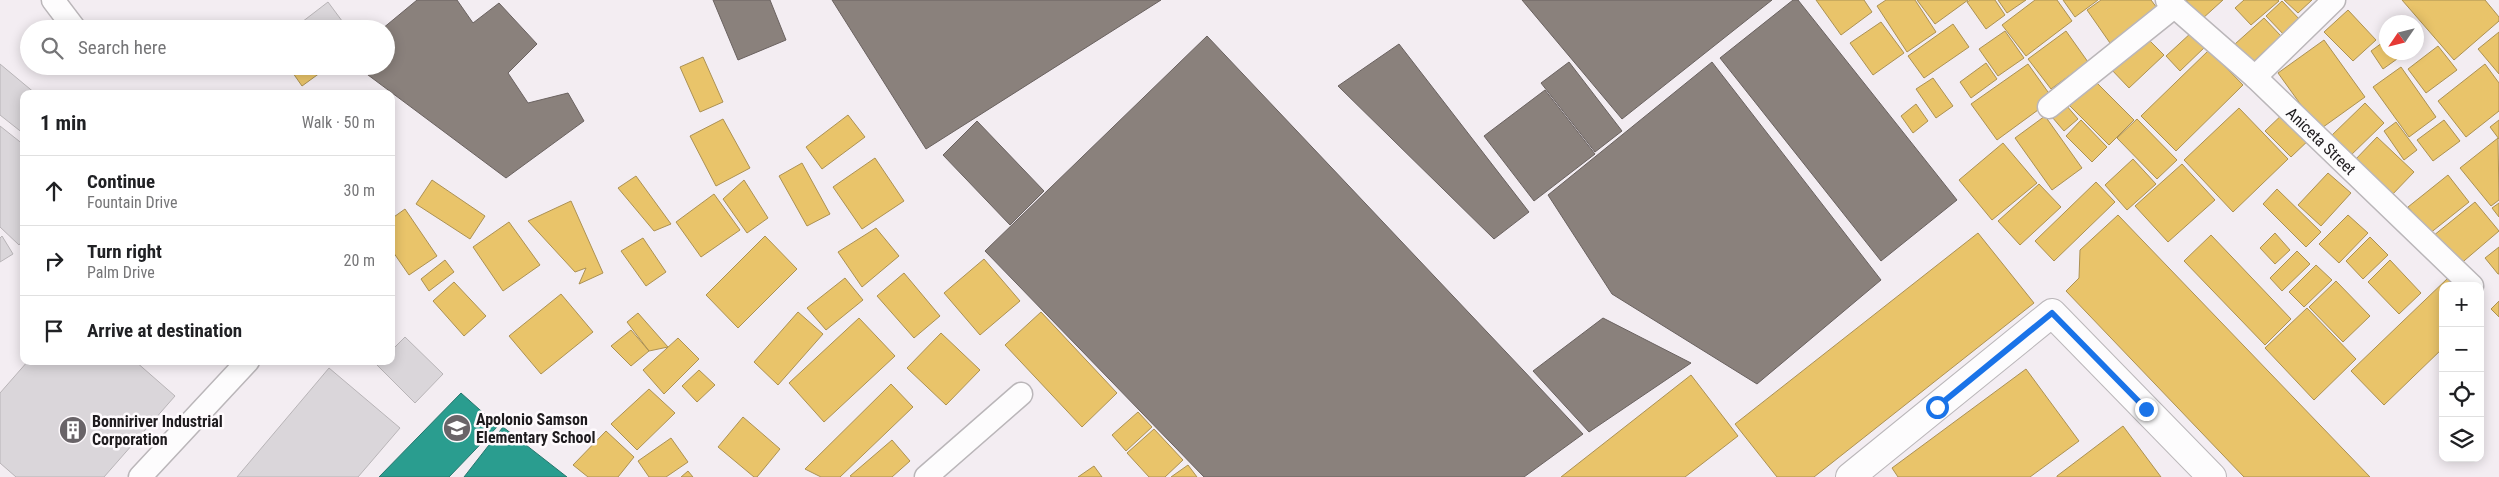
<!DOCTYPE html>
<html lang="en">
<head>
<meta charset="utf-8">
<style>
  body { margin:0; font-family:"Roboto Condensed",sans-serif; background:#f6f6f6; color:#202124 }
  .controls { position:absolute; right:15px; bottom:15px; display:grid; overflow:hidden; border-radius:10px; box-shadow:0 2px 12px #0003 }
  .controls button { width:45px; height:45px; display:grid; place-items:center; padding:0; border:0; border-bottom:1px solid #e0e0e0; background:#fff; color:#202124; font:25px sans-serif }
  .compass { position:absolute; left:2379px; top:15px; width:45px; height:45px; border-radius:50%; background:#fff; box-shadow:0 2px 12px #0003; rotate:235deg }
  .stop { position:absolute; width:15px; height:15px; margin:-11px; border:4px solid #1a73e8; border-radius:50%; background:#fff }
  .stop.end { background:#1a73e8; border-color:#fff; box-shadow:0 1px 5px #0008 }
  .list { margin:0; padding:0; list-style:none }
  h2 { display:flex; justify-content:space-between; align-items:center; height:65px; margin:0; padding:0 20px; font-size:21px }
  h2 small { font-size:16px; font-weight:400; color:#757577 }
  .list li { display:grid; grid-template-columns:32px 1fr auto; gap:15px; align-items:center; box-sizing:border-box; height:70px; padding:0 20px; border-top:1px solid #e0e0e0 }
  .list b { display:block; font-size:19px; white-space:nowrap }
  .list p { margin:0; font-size:16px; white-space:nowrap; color:#757577 }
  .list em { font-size:16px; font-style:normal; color:#757577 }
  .icon { flex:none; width:28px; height:28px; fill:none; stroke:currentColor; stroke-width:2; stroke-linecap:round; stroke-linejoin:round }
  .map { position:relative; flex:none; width:2499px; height:477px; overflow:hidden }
  .search { position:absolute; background:#fff; box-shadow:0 2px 12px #0003; left:20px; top:20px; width:375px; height:55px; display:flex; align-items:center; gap:12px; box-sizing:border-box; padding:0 18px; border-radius:28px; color:#757577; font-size:19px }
  .panel { position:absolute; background:#fff; box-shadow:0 2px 12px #0003; left:20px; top:90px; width:375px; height:275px; border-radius:10px }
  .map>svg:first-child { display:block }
  .homes { fill:#e9c46a; stroke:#ac9153 }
  .schools { fill:#2a9d8f; stroke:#26766d }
  .industry { fill:#8a817c; stroke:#6a6260 }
  .building { fill:#dad6da; stroke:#b8b4b7 }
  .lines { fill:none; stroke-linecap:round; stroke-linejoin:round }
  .lane-casing { stroke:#bab6b9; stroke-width:25 }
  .street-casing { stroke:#bab6b9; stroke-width:30 }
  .lane { stroke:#fdfcfd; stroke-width:22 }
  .street { stroke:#fdfcfd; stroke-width:28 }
  .route { stroke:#1a73e8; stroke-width:6 }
  .labels { text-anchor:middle; stroke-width:5; stroke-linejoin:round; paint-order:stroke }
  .street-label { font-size:16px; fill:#1e1b1e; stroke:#fefafd }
  .poi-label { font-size:16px; font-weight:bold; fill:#1e1b1e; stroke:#fefafd; text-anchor:start }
</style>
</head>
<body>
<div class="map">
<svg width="2499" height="477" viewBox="0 0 2499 477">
  <rect width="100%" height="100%" fill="#f3edf2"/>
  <path class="homes" d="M1816,0H1864L1872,12L1841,35Z
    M1886,0H1915L1936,32L1907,52L1877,6Z
    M1917,0H1968L1935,24Z
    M1970,0H1995L2005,15L1986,29L1967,2Z
    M1998,0H2026L2007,13Z
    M2035,0H2057L2072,21L2026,56L2002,25Z
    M2063,0H2098L2075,17Z
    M2101,0H2151L2157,8L2110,43L2087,10Z
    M2186,0H2223L2202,19Z
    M2244,0H2278L2279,1L2251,25L2235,8Z
    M2284,0H2312L2298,13Z
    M2402,0H2485L2499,17V21L2454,60Z
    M2282,1L2301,21L2285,36L2266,16Z
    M2348,10L2376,40L2353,61L2324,32Z
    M2264,18L2281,36L2252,63L2235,44Z
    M1881,22L1904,53L1873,75L1850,43Z
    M1953,24L1969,47L1924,78L1908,56Z
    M2005,31L2024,58L1998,76L1979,49Z
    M2066,31L2088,62L2051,89L2028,59Z
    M2192,32L2206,46L2180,71L2166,56Z
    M2499,32V74L2478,49Z
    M2145,36L2164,55L2129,88L2110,68Z
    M2324,40L2365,97L2319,130L2278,73Z
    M2386,40V52L2404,54L2383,69L2371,51Z
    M2438,46L2457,70L2426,93L2408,69Z
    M2209,50L2243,85L2176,151L2141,116Z
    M703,57L723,102L700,112L680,67Z
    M1986,63L1997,79L1971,98L1960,82Z
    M2028,64L2053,99L1997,140L1971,104Z
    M2485,64L2499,83V111L2466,137L2438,101Z
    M288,66H321L324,70L302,86Z
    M2401,67L2436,117L2409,137L2373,87Z
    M1933,78L1953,106L1936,118L1916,89Z
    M2093,79L2134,120L2109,145L2068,104Z
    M2365,103L2384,123L2348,158L2329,138Z
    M1916,104L1928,121L1913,133L1901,116Z
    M2066,105L2078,119L2064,131L2052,117Z
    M2239,108L2288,159L2233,212L2184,160Z
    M2288,109L2313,136L2291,157L2265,131Z
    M848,115L865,137L822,169L806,147Z
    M2045,116L2082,168L2052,190L2015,138Z
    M723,119L750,168L716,186L690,136Z
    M2137,119L2177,160L2157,179L2117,138Z
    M2081,120L2107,147L2092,162L2066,136Z
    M2444,120L2460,141L2433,161L2417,140Z
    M2499,120V139L2490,127Z
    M2396,122L2417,150L2404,160L2384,131Z
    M2377,137L2414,172L2390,197L2354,161Z
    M2498,138L2499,200L2491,206L2460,168Z
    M2003,143L2037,183L1992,220L1959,180Z
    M875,158L904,201L862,229L833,187Z
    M2133,159L2156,184L2127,210L2105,185Z
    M802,163L830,214L807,226L779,176Z
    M2182,164L2215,200L2168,242L2135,206Z
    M2328,173L2351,193L2321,226L2298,205Z
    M2448,175L2469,202L2429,234L2408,207Z
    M636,176L671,224L654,231L618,188Z
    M432,180L485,216L470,239L416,204Z
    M744,180L768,218L747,233L723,199Z
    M2096,182L2115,202L2054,261L2035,241Z
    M2039,184L2061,207L2020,245L1998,221Z
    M2277,189L2321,232L2306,247L2263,204Z
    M714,194L740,230L701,257L676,222Z
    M571,201L603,273L579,284L586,268L575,272L528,221Z
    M2475,202L2499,231L2458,266L2433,236Z
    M2499,203V217L2492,208Z
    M405,209L437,256L409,275L391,249V219Z
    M2118,215L2370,477H2244L2066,291L2079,278L2080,250Z
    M2348,215L2368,233L2339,263L2319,244Z
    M509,222L540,265L503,291L473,247Z
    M876,228L899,256L862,287L838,252Z
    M1978,233L2034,303L1814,477H1777L1735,424Z
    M2275,233L2290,250L2275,264L2260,248Z
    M2211,235L2291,319L2265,345L2184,261Z
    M765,236L797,269L738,328L706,295Z
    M2370,237L2388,255L2363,279L2346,261Z
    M643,238L666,272L646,286L621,251Z
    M2499,247V274H2498L2485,258Z
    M2297,251L2310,264L2282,291L2270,278Z
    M984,259L1020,301L980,335L944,293Z
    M445,260L454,272L429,291L421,279Z
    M2390,260L2421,293L2399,314L2368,282Z
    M2316,265L2332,280L2304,307L2289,292Z
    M904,273L940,316L914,338L877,296Z
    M2449,277L2458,286H2443V348L2384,405L2351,371Z
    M845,278L863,300L826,330L807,308Z
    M2336,281L2370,316L2343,342L2309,307Z
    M454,282L486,316L464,336L433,301Z
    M561,294L593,332L541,374L509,336Z
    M2499,301V317L2491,309Z
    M2307,308L2356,359L2314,400L2265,348Z
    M798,312L823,334L778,385L754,362Z
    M1041,312L1117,393L1082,427L1005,345Z
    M638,313L668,347L649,351L627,322Z
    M859,318L895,356L824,422L789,383Z
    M631,330L649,351L631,366L611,346Z
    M941,333L980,370L946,405L907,368Z
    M678,338L699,359L664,394L643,370Z
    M2026,369L2079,441L2030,477H1898L1892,468Z
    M699,370L715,385L697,402L682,386Z
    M1691,375L1738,436L1685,477H1561Z
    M891,384L913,407L840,477H821L805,469Z
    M649,389L675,413L637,450L611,424Z
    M1138,412L1152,427L1126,451L1112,435Z
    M743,417L780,449L757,477H754L718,447Z
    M2123,426L2161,477H2057V476Z
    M1154,429L1183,460L1165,477H1149L1127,453Z
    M606,431L634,457L618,477H588L573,465Z
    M671,438L688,462L666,477H649L638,461Z
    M892,440L910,461L892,477H852L850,476Z
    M1188,465L1197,477H1171Z
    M1094,466L1102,477H1078Z
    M688,471L693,477H681Z"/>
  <path class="schools" d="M461,393L498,426L449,477H379Z
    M503,427L567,477H464Z"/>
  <path class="industry" d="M417,0H457L473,23L499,3L537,44L508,73L528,103L568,93L584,121L506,178L356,66H386V29H382Z
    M713,0H770L786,40L738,60Z
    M832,0H1161L926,149Z
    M1522,0H1772L1622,119Z
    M1793,0H1798L1957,200L1881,261L1720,58Z
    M1207,36L1523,370L1583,434L1524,477H1204L985,251Z
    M1399,44L1529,212L1494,239L1338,86Z
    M1569,62L1622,131L1595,152L1541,83Z
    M1712,62L1881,280L1757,384L1612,294L1548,195Z
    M1545,90L1595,154L1534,201L1484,136Z
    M977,121L1044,191L1010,225L943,155Z
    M1603,318L1691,363L1589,432L1533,371Z"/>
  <path class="building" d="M328,2L348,29H307L302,22Z
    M0,64L36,94H24V134L0,115Z
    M0,126L24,145V239L19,245L0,227Z
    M2,236L13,254L0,262V238Z
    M405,337L443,374L415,403L377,365L381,361H391V351Z
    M28,361H135L175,396L104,477H16L0,463V393Z
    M329,368L400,428L358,477H237Z"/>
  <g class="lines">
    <defs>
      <g id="lane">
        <path d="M53,0L75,29"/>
        <path id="s1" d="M2167,0L2255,77L2472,286"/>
        <path d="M2255,77L2334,0"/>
        <path d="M2049,107L2174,7"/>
        <path d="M140,477L248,361"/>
        <path d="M926,477L1021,394"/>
      </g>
      <path id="street" d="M1850,477L2052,313L2212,477"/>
    </defs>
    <use href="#lane" class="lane-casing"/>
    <use href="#street" class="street-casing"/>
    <use href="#lane" class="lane"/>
    <use href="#street" class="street"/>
  </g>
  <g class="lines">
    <path class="route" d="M1937,407L2052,313L2146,409"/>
  </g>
  <defs>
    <symbol id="school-disc" viewBox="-11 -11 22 22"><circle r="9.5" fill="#696468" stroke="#fefafd"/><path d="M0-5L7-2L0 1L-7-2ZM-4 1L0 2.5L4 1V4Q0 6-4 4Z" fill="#fff"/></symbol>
    <symbol id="building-disc" viewBox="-11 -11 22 22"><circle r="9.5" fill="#696468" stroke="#fefafd"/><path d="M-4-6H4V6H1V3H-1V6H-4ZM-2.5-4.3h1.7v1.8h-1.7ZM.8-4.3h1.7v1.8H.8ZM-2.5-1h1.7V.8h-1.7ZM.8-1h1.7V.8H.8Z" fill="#fff"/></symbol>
  </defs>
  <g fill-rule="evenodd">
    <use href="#school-disc" x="441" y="412" width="32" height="32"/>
    <use href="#building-disc" x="57" y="414" width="32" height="32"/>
  </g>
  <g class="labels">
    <g class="street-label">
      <text dy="6" stroke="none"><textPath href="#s1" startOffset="209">Aniceta Street</textPath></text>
    </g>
    <g class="poi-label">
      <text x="476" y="425">Apolonio Samson<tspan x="476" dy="18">Elementary School</tspan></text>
      <text x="92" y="427">Bonniriver Industrial<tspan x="92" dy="18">Corporation</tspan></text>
    </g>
  </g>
</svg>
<div class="controls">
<button>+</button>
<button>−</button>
<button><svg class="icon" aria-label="locate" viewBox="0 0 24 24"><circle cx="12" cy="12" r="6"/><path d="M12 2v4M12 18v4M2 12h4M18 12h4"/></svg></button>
<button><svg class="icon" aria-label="layers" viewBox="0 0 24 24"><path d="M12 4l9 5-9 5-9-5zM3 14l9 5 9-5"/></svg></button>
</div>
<svg class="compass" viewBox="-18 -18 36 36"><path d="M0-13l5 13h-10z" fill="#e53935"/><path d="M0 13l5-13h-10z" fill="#757577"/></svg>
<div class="stop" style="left:1937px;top:407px"></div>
<div class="stop end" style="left:2146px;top:409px"></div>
<div class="search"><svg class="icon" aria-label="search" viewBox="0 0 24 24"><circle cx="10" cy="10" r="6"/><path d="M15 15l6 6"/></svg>Search here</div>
<section class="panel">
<h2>1 min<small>Walk · 50 m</small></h2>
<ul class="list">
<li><svg class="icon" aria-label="ahead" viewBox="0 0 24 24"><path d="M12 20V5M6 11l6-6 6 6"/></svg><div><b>Continue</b><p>Fountain Drive</p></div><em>30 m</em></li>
<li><svg class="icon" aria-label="right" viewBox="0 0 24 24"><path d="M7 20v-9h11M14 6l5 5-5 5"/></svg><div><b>Turn right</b><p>Palm Drive</p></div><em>20 m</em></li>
<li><svg class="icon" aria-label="arrive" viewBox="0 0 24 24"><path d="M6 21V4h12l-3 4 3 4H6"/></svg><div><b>Arrive at destination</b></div></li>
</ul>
</section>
</div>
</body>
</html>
